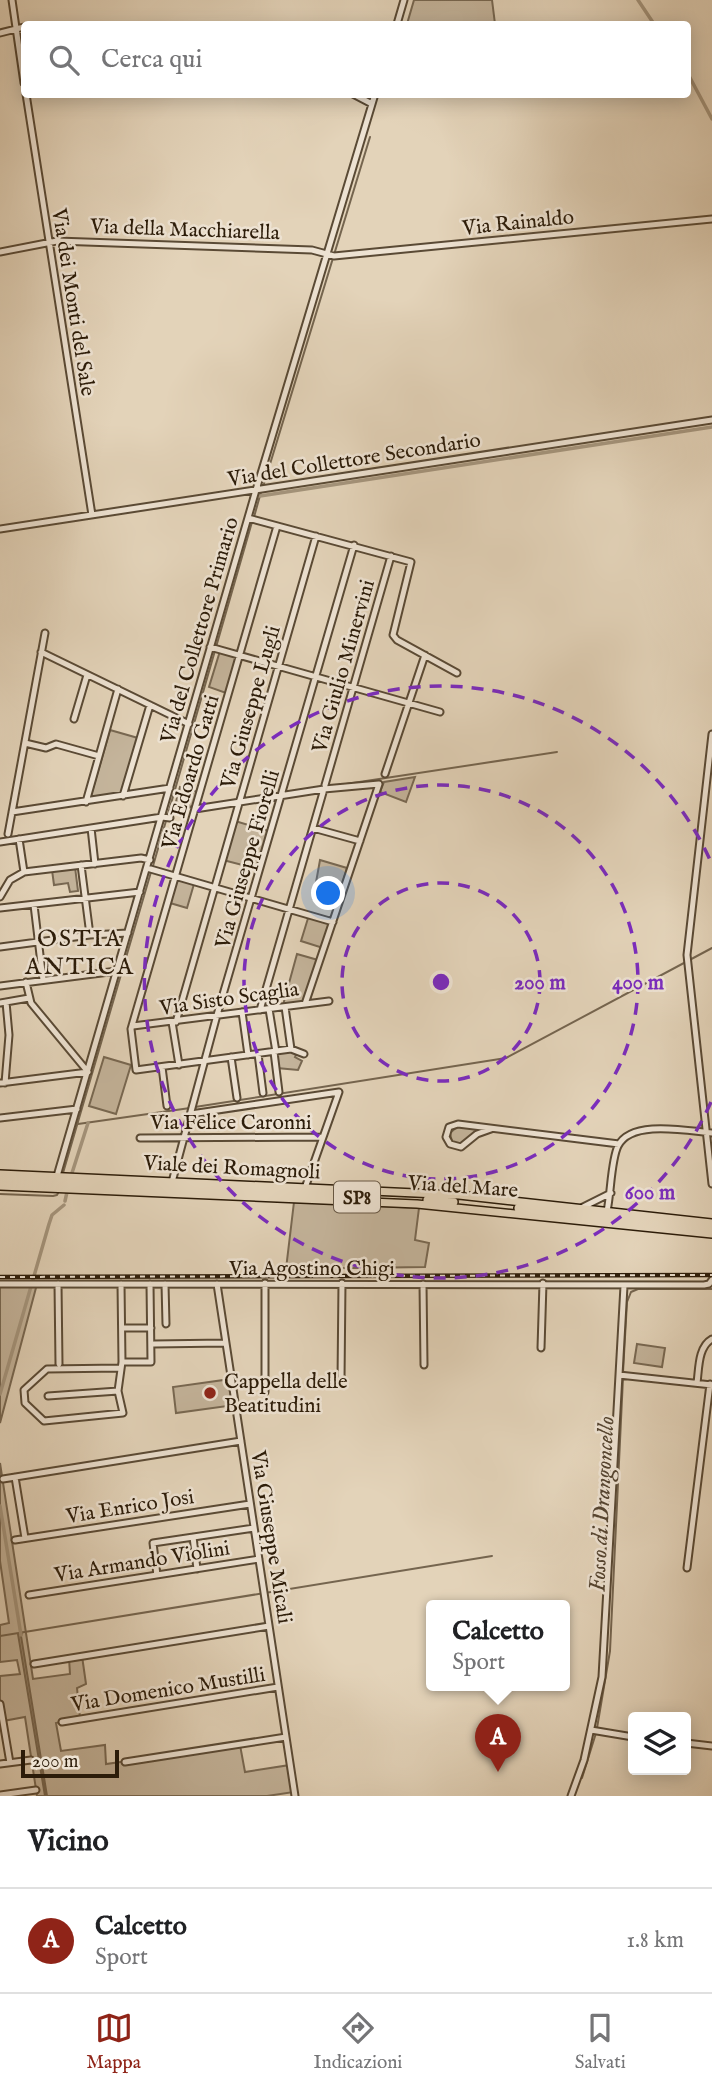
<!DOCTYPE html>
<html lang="it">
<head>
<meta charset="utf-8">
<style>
  body { margin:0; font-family:"IM FELL English",serif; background:#f6f6f6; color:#202124 }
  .controls { position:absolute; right:21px; bottom:21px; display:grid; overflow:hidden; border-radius:7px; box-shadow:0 4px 18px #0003 }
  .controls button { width:63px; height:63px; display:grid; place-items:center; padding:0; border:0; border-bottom:2px solid #e0e0e0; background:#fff; color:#202124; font:35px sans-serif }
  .scale { position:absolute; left:21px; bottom:18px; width:98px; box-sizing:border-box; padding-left:7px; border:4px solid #2c1c09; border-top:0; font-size:19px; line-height:24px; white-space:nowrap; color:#2c1c09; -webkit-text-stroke:5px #ede2d2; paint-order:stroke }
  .you { position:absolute; left:329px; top:894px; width:24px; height:24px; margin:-18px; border:5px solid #fff; border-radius:50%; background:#1a73e8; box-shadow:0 0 0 10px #1a73e833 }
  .badge { display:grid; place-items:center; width:46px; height:46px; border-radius:50%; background:#8f2418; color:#fff; font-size:23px; font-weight:700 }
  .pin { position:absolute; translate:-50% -58px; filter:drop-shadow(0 2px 4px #0008) }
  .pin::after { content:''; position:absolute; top:37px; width:24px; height:21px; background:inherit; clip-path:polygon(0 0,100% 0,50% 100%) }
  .popup { position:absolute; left:426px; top:1600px; width:144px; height:91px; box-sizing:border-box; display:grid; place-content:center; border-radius:7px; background:#fff; filter:drop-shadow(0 2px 5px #0005); font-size:23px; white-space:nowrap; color:#757577 }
  .popup b { font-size:26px; color:#202124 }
  .popup::after { content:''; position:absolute; left:50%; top:100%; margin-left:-14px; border:14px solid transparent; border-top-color:#fff }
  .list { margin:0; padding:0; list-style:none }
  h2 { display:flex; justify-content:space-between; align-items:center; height:91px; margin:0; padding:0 28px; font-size:30px }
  h2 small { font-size:23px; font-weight:400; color:#757577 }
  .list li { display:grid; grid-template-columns:46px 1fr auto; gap:21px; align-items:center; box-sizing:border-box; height:105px; padding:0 28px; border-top:2px solid #e0e0e0 }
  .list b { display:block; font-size:26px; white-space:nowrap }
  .list p { margin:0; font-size:23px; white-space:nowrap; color:#757577 }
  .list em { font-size:23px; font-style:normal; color:#757577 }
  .icon { flex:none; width:38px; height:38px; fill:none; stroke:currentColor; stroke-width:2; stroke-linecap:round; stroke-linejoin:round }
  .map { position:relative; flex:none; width:712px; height:1796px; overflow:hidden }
  .search { position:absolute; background:#fff; box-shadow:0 4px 18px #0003; left:21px; right:21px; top:21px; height:77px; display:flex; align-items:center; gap:18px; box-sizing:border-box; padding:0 24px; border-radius:7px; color:#757577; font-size:26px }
  .sheet { height:196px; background:#fff }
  nav { display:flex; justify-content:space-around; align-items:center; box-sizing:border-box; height:98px; border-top:2px solid #e0e0e0; background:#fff; font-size:19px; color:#757577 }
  nav a { display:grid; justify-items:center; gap:4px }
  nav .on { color:#8f2418 }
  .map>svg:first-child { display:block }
  .green { fill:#c4b49b; stroke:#786852; stroke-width:2 }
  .water { fill:#a5957d; stroke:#75654f; stroke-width:2 }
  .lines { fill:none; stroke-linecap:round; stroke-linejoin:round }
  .stream { stroke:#75654f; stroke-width:2 }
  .canal { stroke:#a5957d; stroke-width:3.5 }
  .minor-casing { stroke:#5a4a35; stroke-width:9 }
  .major-casing { stroke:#2c1c09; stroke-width:10 }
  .minor { stroke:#ede2d2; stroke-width:5 }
  .major { stroke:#e3d3b9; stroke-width:7 }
  .rail-casing { stroke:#2c1c09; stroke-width:4.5 }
  .rail { stroke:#ede2d2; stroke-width:2; stroke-dasharray:5; stroke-linecap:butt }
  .ring { fill:none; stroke:#7b2cbf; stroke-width:3.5; stroke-dasharray:12 9 }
  .poi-dot { fill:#8f2418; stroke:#ede2d2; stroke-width:2.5 }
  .labels { text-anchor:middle; stroke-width:5; stroke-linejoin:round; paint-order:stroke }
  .shield { fill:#ede2d2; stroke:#665745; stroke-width:2 }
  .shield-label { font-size:19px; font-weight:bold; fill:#2c1c09 }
  .street-label { font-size:21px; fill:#2c1c09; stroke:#ede2d2 }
  .poi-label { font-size:21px; fill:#2c1c09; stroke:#ede2d2; text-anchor:start }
  .water-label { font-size:23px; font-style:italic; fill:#564632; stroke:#ede2d2 }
  .quarter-label { font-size:24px; letter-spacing:2px; fill:#2c1c09; stroke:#ede2d2 }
  .centre { fill:#7b2cbf; stroke:#ede2d2; stroke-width:3.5 }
  .ring-label { font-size:21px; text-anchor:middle; font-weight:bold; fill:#7b2cbf; stroke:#ede2d2; stroke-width:5; stroke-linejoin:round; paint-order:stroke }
</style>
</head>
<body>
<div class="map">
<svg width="712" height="1796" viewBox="0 0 712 1796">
  <rect width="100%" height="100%" fill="#e3d3b9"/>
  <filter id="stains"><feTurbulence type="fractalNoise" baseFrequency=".00286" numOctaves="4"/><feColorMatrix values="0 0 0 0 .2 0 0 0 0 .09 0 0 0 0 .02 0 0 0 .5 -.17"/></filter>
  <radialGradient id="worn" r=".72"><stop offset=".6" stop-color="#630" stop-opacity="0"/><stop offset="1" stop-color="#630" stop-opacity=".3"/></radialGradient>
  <path class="green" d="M414,0H492L495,24H407Z
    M220,651L237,656L226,693L209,687Z
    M110,730L138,738L121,794L90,799Z
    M415,777L406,802L380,792L384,782Z
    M180,787L198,792L194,806L174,809Z
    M235,821L269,831L258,869L223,860Z
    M320,860L347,868L336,905L313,899Z
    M75,867L78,891L70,892L68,883L54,885L52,870Z
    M177,879L194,884L187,908L170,903Z
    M309,915L330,923L323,948L301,941Z
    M297,954L318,960L303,1003L283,1005Z
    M290,1051L297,1053L295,1057L302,1061L298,1070L277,1068L276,1053Z
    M104,1057L131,1065L116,1114L89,1106Z
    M458,1126L482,1129L474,1133L462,1145L452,1142L450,1133Z
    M294,1202L419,1208L415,1240L429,1243L425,1267L286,1269Z
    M0,1284H37L0,1423Z
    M637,1344L665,1348L662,1367L634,1363Z
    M231,1379L235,1405L176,1413L173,1387Z
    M0,1463L33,1679L70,1674L69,1658L82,1656L86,1684L77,1688L80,1718L56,1723L61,1751L105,1745L106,1764L240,1745L245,1772L290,1765L294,1792L267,1796H37L25,1717L3,1721L0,1711V1676L20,1674L17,1660L0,1662V1625L9,1623L0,1561Z"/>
  <path class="water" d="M22,1633L21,1636L47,1796H45L18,1634Z"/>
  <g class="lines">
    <path class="stream" d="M263,487L370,137
      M254,517L261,492
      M333,786L557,752
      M170,810L192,807
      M153,866L252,522
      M195,1107L506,1058L712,948
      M78,1124L190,1108
      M63,1173L151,872
      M0,1194L53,1196L57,1195L59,1191
      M623,1372L627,1302L631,1292L638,1289H712
      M0,1636L492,1556
      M597,1728L610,1651L623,1378
      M582,1778L596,1733"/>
    <path class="canal" d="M638,0L654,24
      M688,74L712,119
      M260,496L712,427
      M72,1173L88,1123
      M65,1201L67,1192
      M0,1394L49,1224L52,1215L64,1205
      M0,1506L21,1635"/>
    <defs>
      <path id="minor" d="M12,0L24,83
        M397,24L404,0
        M0,33L24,27
        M26,94L92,515
        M353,94L372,104
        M0,252L57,241L312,250L334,256L712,219
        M248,518L411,562L393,635L397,640L457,673
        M277,526L131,1029L136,1070L291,1049L304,1054
        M0,529L712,420
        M210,647L440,712
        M41,652L189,724
        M74,719L87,675
        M712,734L687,955L712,1184
        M25,743L46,748L56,744L99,756
        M385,774L425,655
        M325,785L391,556
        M123,796L150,705
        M86,802L118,689
        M195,809L324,789L379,784L305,1004
        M12,812L170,788
        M91,828L95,864
        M313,828L360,841
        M8,834L45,633
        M19,839L24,872
        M0,842L162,817L170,818
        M81,865L90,935
        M147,868L333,922
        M0,897L10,880L24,872L141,858L150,860
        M34,905L43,980
        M0,908L140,892
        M0,947L90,935L128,933
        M26,982L31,1003L88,1072
        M0,986L117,971
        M0,1003L29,998
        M285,1007L291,1049
        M269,1009L276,1052
        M260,1010L324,789
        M242,1012L248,1055
        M172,1022L179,1065
        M176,1022L316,536
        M133,1026L329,1001
        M274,1052L279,1092
        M258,1054L263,1093
        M231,1057L237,1098
        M162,1067L167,1106
        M0,1083L88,1072
        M5,1083L9,1035L6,1002
        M191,1114L339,1092L305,1188
        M0,1118L77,1109
        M491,1129L477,1134L461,1147L450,1144L446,1137L449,1127L458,1124L619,1144
        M140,1138L323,1137
        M57,1176L256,490L375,94
        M172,1182L217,1015L354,545
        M583,1207L611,1193
        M607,1211C611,1193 611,1160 618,1146C631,1119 688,1131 712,1133
        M0,1284L704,1285L709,1284L712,1280
        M58,1284L59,1364
        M165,1284L166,1324
        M217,1284L295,1796
        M423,1284L424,1365
        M122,1328H151
        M154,1344L225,1343
        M541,1348L543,1283
        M122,1362H151L150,1284
        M120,1368L47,1369L24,1390L25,1403L44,1421L123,1413L118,1391L122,1362L121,1284
        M619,1375L712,1385
        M341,1380L342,1283
        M697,1383C699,1368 698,1347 712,1339
        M265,1392V1283
        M48,1396L118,1391
        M15,1477L25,1538
        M3,1479L241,1441
        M193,1537L197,1569
        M15,1540L250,1504
        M687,1568L710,1384
        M157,1575L153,1543L254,1528
        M29,1595L259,1559
        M34,1664L269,1626
        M0,1704L10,1763
        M62,1722L278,1687
        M591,1730L633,1737
        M686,1743L712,1746
        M125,1762L286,1737
        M0,1764L31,1760
        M0,1795L36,1790
        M571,1796L584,1760L602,1677L624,1286"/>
      <path id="major" d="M0,1174L459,1195L712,1223
        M0,1179L331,1195
        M0,1186L417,1204L712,1234
        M427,1200L454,1202
        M518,1208L712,1228"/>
    </defs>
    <use href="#minor" class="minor-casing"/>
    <use href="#major" class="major-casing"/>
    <use href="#minor" class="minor"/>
    <use href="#major" class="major"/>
    <defs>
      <path id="rail" d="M0,1277L712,1275"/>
    </defs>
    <use href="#rail" class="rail-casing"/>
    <use href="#rail" class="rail"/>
  </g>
  <g class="ring">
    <circle cx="441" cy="982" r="99"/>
    <circle cx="441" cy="982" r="197"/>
    <path d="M711 1102A296 296 0 1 1 711 862"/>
  </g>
  <circle class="poi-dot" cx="210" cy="1393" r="7"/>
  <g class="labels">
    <rect class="shield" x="334" y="1181.5" width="46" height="31" rx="5"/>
    <g class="shield-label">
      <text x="357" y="1204">SP8</text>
    </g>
    <g class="street-label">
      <text transform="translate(518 222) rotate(-6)" y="7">Via Rainaldo</text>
      <text transform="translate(185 229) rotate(2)" y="7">Via della Macchiarella</text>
      <text transform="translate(74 302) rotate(81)" y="7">Via dei Monti del Sale</text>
      <text transform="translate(354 459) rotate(-9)" y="7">Via del Collettore Secondario</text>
      <text transform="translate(199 630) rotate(-74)" y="7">Via del Collettore Primario</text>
      <text transform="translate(343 666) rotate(-74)" y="7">Via Giulio Minervini</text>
      <text transform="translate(250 707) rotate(-74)" y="7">Via Giuseppe Lugli</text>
      <text transform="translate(190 772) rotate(-74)" y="7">Via Edoardo Gatti</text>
      <text transform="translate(247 859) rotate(-74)" y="7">Via Giuseppe Fiorelli</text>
      <text transform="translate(229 998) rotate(-8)" y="7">Via Sisto Scaglia</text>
      <text x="231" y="1129">Via Felice Caronni</text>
      <text transform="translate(232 1167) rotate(3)" y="7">Viale dei Romagnoli</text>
      <text transform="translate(463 1186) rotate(4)" y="7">Via del Mare</text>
      <text x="312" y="1275">Via Agostino Chigi</text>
      <text transform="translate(130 1506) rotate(-9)" y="7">Via Enrico Josi</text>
      <text transform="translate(272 1537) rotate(81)" y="7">Via Giuseppe Micali</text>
      <text transform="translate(142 1561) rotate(-9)" y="7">Via Armando Violini</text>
      <text transform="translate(168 1689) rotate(-9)" y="7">Via Domenico Mustilli</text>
    </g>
    <g class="poi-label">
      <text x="224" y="1388">Cappella delle<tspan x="224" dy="24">Beatitudini</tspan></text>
    </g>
    <g class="water-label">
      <text transform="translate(601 1504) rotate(-87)" y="8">Fosso di Drangoncello</text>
    </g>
    <g class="quarter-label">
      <text x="80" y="946">OSTIA<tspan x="80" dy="28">ANTICA</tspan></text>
    </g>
  </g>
  <circle cx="441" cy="982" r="10" class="centre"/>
  <g class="ring-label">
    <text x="540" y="989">200 m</text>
    <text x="638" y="989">400 m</text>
    <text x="650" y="1199">600 m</text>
  </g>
  <rect width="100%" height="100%" filter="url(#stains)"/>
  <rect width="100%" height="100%" fill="url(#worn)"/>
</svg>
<div class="controls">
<button><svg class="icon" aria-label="layers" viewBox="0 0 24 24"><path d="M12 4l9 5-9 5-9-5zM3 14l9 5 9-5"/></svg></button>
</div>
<div class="scale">200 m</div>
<div class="you"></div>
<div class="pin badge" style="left:498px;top:1772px">A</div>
<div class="popup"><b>Calcetto</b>Sport</div>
<div class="search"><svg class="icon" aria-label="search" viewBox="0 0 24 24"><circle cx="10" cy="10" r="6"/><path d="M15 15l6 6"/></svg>Cerca qui</div>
</div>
<section class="sheet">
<h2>Vicino<small></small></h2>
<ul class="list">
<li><span class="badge">A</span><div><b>Calcetto</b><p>Sport</p></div><em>1.8 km</em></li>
</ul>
</section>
<nav>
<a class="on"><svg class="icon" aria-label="map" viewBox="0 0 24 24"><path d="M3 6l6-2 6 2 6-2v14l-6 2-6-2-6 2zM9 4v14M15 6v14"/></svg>Mappa</a>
<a><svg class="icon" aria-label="directions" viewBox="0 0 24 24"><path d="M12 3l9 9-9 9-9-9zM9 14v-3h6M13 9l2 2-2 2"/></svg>Indicazioni</a>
<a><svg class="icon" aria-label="saved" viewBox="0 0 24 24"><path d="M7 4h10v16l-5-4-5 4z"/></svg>Salvati</a>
</nav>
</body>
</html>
